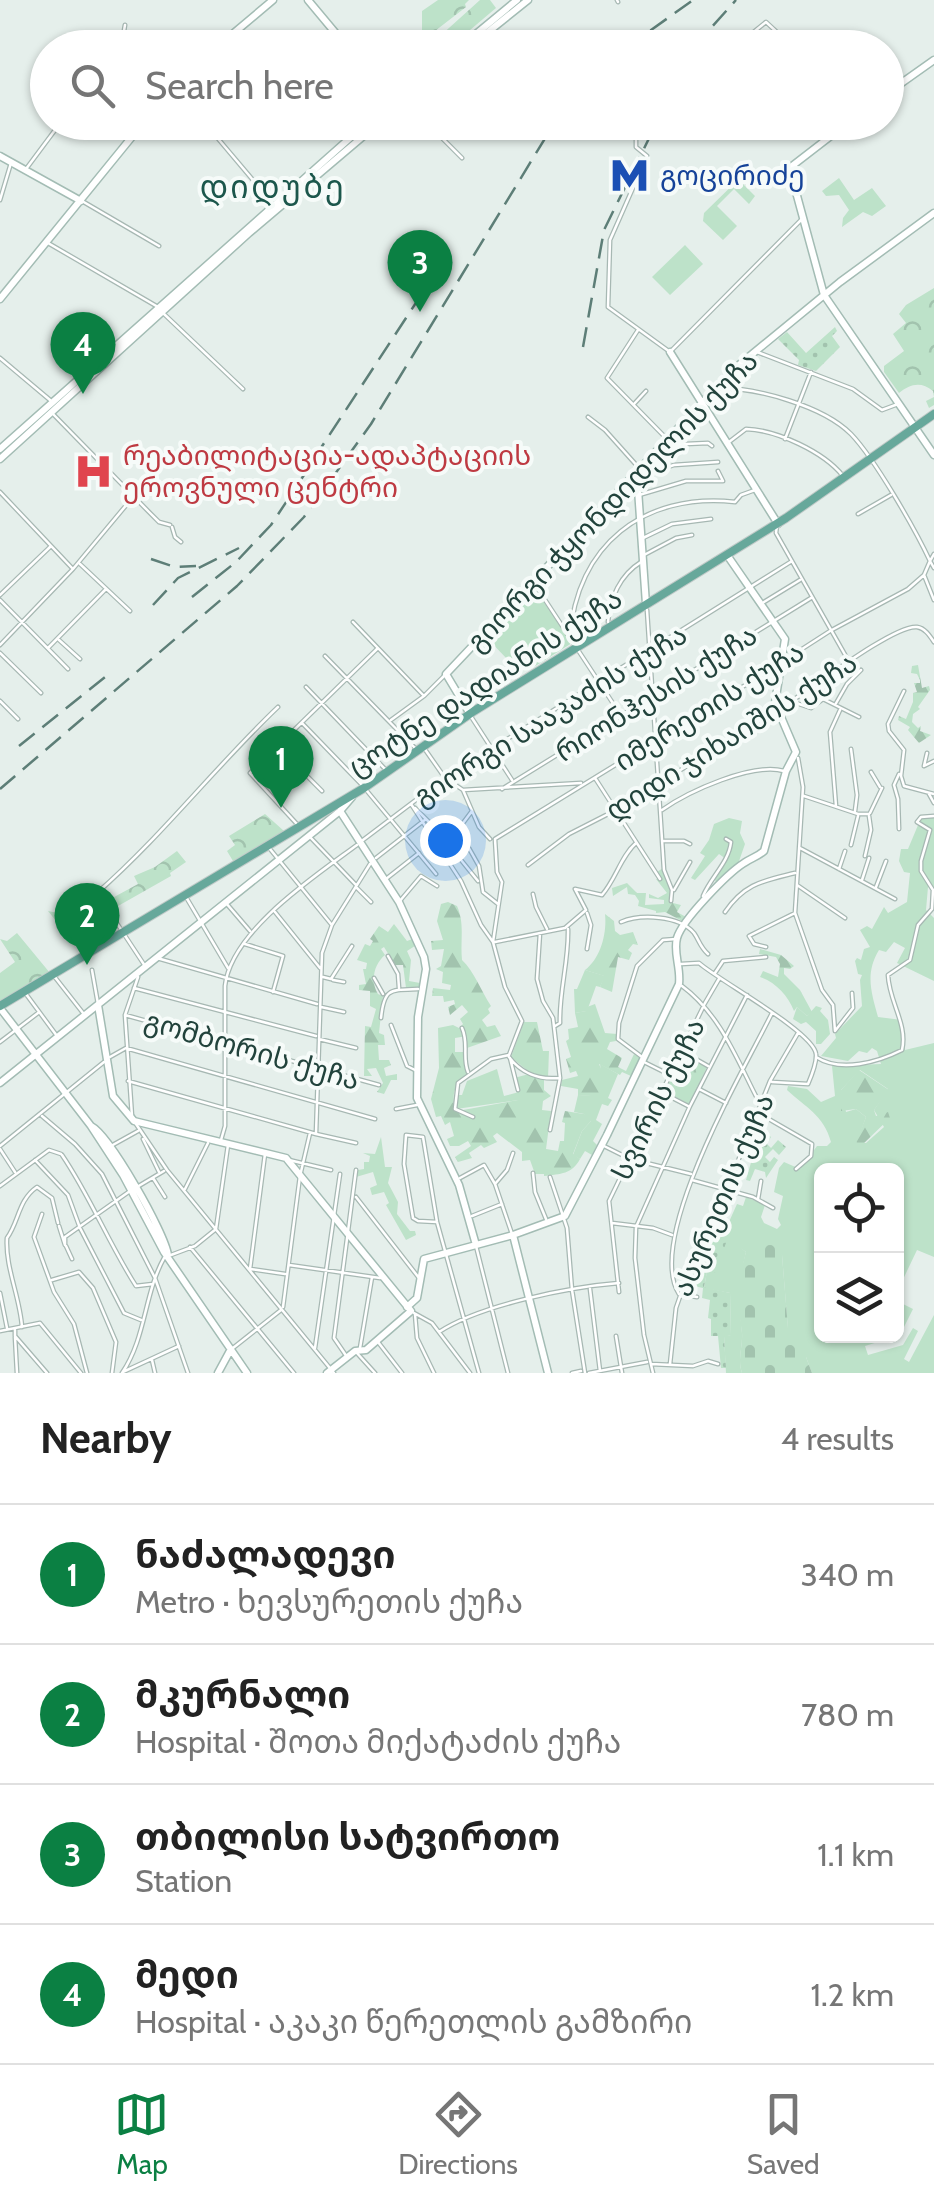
<!DOCTYPE html>
<html lang="en">
<head>
<meta charset="utf-8">
<style>
  body { margin:0; font-family:Cabin,"Noto Sans Georgian",sans-serif; background:#f2f2f2; color:#222 }
  .controls { position:absolute; right:30px; bottom:30px; display:grid; overflow:hidden; border-radius:15px; box-shadow:0 2px 8px #0004 }
  .controls button { width:90px; height:90px; display:grid; place-items:center; padding:0; border:0; border-bottom:2px solid #e0e0e0; background:#fff; color:#222; font:50px sans-serif }
  .you { position:absolute; left:445px; top:840px; width:35px; height:35px; margin:-25px; border:8px solid #fff; border-radius:50%; background:#1a73e8; box-shadow:0 0 0 15px #1a73e833 }
  .badge { display:grid; place-items:center; width:65px; height:65px; border-radius:50%; background:#0b8043; color:#fff; font-size:32px; font-weight:700 }
  .pin { position:absolute; translate:-50% -82px; filter:drop-shadow(0 2px 5px #0008) }
  .pin::after { content:''; position:absolute; top:52px; width:35px; height:30px; background:inherit; clip-path:polygon(0 0,100% 0,50% 100%) }
  .list { margin:0; padding:0; list-style:none }
  h2 { display:flex; justify-content:space-between; align-items:center; height:130px; margin:0; padding:0 40px; font-size:42px }
  h2 small { font-size:32px; font-weight:400; color:#767676 }
  .list li { display:grid; grid-template-columns:65px 1fr auto; gap:30px; align-items:center; box-sizing:border-box; height:140px; padding:0 40px; border-top:2px solid #e0e0e0 }
  .list b { display:block; font-size:38px; white-space:nowrap }
  .list p { margin:0; font-size:32px; white-space:nowrap; color:#767676 }
  .list em { font-size:32px; font-style:normal; color:#767676 }
  .icon { flex:none; width:55px; height:55px; fill:none; stroke:currentColor; stroke-width:2; stroke-linecap:round; stroke-linejoin:round }
  .map { position:relative; flex:none; width:934px; height:1373px; overflow:hidden }
  .search { position:absolute; background:#fff; box-shadow:0 2px 8px #0004; left:30px; right:30px; top:30px; height:110px; display:flex; align-items:center; gap:25px; box-sizing:border-box; padding:0 35px; border-radius:55px; color:#767676; font-size:38px }
  .sheet { height:690px; background:#fff }
  nav { display:flex; justify-content:space-around; align-items:center; box-sizing:border-box; height:140px; border-top:2px solid #e0e0e0; background:#fff; font-size:28px; color:#767676 }
  nav a { display:grid; justify-items:center; gap:5px }
  nav .on { color:#0b8043 }
  .map>svg:first-child { display:block }
  .grass { fill:#bde2c9; fill-rule:evenodd }
  .forest { fill:url(#forest-firs) }
  .cemetery { fill:url(#cemetery-stones) }
  .park { fill:url(#park-crowns) }
  .garden { fill:url(#garden-dots) }
  .lines { fill:none; stroke-linecap:round; stroke-linejoin:round }
  .street-casing { stroke:#a7b8b3; stroke-width:5 }
  .secondary-casing { stroke:#a3bcb4; stroke-width:9 }
  .primary-casing { stroke:#c1cac8; stroke-width:10 }
  .street { stroke:#fff; stroke-width:2.5 }
  .secondary { stroke:#fff; stroke-width:6 }
  .primary { stroke:#67a89b; stroke-width:8 }
  .rail { stroke:#5d7e77; stroke-width:2.5; stroke-dasharray:20 10; stroke-linecap:butt }
  .labels { text-anchor:middle; stroke-width:8; stroke-linejoin:round; paint-order:stroke }
  .transit-label { font-size:28px; fill:#164399; stroke:#f6fbf9; text-anchor:start }
  .health-label { font-size:28px; fill:#be3a42; stroke:#f6fbf9; text-anchor:start }
  .street-label { font-size:28px; fill:#22433c; stroke:#f6fbf9 }
  .quarter-label { font-size:32px; letter-spacing:2.5px; fill:#1c574c; stroke:#f6fbf9 }
</style>
</head>
<body>
<div class="map">
<svg width="934" height="1373" viewBox="0 0 934 1373">
  <defs>
    <pattern id="forest-firs" width="22" height="20" patternUnits="userSpaceOnUse" patternTransform="scale(2.5)"><rect width="22" height="20" fill="#bde2c9"/><path d="M5 1l3.5 6h-7zM16 11l3.5 6h-7z" fill="#a2c3ae"/></pattern>
    <pattern id="cemetery-stones" width="16" height="16" patternUnits="userSpaceOnUse" patternTransform="scale(2.5)"><rect width="16" height="16" fill="#bde2c9"/><path d="M2 7V4a2 2 0 0 1 4 0v3zM10 15v-3a2 2 0 0 1 4 0v3z" fill="#a2c3ae"/></pattern>
    <pattern id="park-crowns" width="20" height="18" patternUnits="userSpaceOnUse" patternTransform="scale(2.5)"><rect width="20" height="18" fill="#bde2c9"/><path d="M2 6a3 3 0 1 1 6 0M12 15a3 3 0 1 1 6 0" fill="none" stroke="#a2c3ae"/></pattern>
    <pattern id="garden-dots" width="8" height="8" patternUnits="userSpaceOnUse" patternTransform="scale(2.5)"><rect width="8" height="8" fill="#bde2c9"/><path d="M2 2h.1M6 6h.1" fill="none" stroke="#a2c3ae" stroke-width="1.8" stroke-linecap="round"/></pattern>
  </defs>
  <rect width="100%" height="100%" fill="#e5efeb"/>
  <path class="grass" d="M748,170L741,182L755,196L749,204L734,189L717,206L737,226L723,240L703,221L704,213Z
    M839,178L854,200L872,188L886,206L872,216L863,212L842,227L843,218L849,210L839,195L826,196L822,191Z
    M685,245L703,264L670,295L652,277Z
    M532,585L572,643L529,670L520,654L508,660L485,636Z
    M729,818L742,821L740,833L745,844L738,864L717,884L714,878L726,859L719,854L695,880L691,878L705,856L700,853L709,840L714,824Z
    M921,818H934V889L928,887L926,910L934,918V981L897,963L905,948L894,942L886,952L879,950C865,973 871,992 878,1017L902,1020L905,1050L934,1043V1257L917,1250L897,1292L896,1170H822V1336H896L897,1301L913,1309L900,1335L865,1346L868,1355L903,1345L913,1328L918,1331L904,1359L909,1362L934,1315V1373H812L806,1357L800,1358L788,1329L782,1255L741,1248L746,1252C739,1278 739,1307 742,1333C743,1348 737,1358 742,1373H726L724,1336L731,1335L730,1293L704,1288L707,1271L737,1204L743,1206L746,1197L765,1205L761,1217L764,1223L777,1229L781,1225L778,1219L783,1196L774,1192L779,1168L784,1162L800,1169L817,1146H827L831,1142C824,1115 805,1107 787,1090L788,1086L807,1089L821,1102L835,1096L832,1066L881,1064L877,1051L872,1048L867,1053L859,1051L848,1061L821,1056L836,1038L835,1034L862,1006L860,980L862,975L858,974L855,961L857,958L861,960L864,949L870,947L860,930L867,926L872,929L884,907L888,913L907,902L910,873L904,872L899,861L901,849H908ZM860,1070L888,1089L874,1110L884,1127L866,1143L857,1142L866,1117L856,1109L846,1112L841,1090Z
    M585,970L605,976L600,987L596,986L587,1011L575,1013L574,989H577Z
    M816,1006L822,1008L820,1011L828,1020L830,1034L821,1044H816V1031L806,1022L801,1024L793,1019L797,1007L807,1016Z
    M600,1064L618,1074L608,1098L612,1100L608,1106L602,1104L596,1120L602,1124L593,1141L597,1145L592,1155L585,1151L580,1159L573,1155L582,1131L591,1121L584,1114L574,1112L578,1095L604,1096Z
    M497,1069L504,1096L519,1092V1100L456,1109L454,1095H462L467,1081Z
    M381,1137L385,1167H392L388,1183L398,1202L397,1214L410,1231H415L416,1235L406,1240L386,1205L389,1203L384,1192L372,1195L370,1188L377,1185L373,1172L356,1177L358,1170L364,1169V1162H369L370,1156L363,1153L375,1154Z"/>
  <path class="forest" d="M918,665L922,688L929,686L930,690L918,707L920,709L913,714L912,722L918,728L921,726L920,731L931,735L919,743L908,730L910,727L898,720L899,716L906,719L913,702V693L917,692L914,683H920V680L917,674L911,673L912,666Z
    M663,868L672,894L669,902L681,905L677,912L686,917L682,921L665,912L656,913V911L638,906L639,901L635,895L628,894L627,887L613,896L612,888L627,883L637,893H646L645,905L664,904V900L649,898V894L658,898L667,893L656,879H661L657,872Z
    M81,902L93,919L68,936L48,911L64,914Z
    M448,902L457,906C465,924 460,940 462,960C474,971 481,991 491,1006L488,1009L490,1013L482,1020L487,1027L495,1025L501,1036L467,1048V1036L455,1038V1052H464L467,1074C456,1083 450,1095 456,1109L463,1110L518,1100L514,1078L529,1074L544,1080V1090L551,1096L543,1101L542,1110L551,1111L546,1149L558,1151L560,1141H564L565,1123L562,1122L565,1111L590,1115L591,1121L582,1131L573,1154L580,1159C572,1174 561,1174 544,1176V1174H535L530,1160L522,1161V1152L497,1133L493,1136L497,1142L484,1148L481,1145L469,1153L472,1158L458,1162L455,1157L471,1146L468,1141L459,1146H450L447,1139L454,1136L450,1122L445,1125L441,1116L436,1117L431,1099L439,1068L438,1028L453,1025L459,1028L463,1024L460,1019L468,1012L462,1005L450,1015L448,1007L455,1004L454,1000L444,1002L443,996H432L433,988L450,990L451,985L442,983L443,972L436,969L441,966L444,949L432,950L431,941L443,940L437,921L441,904Z
    M605,914L614,921L615,931L620,935L633,932L638,945L633,944L628,950L632,953L629,960L618,957L612,992L600,987L604,976L585,970C601,958 607,933 605,914Z
    M394,924L407,941L415,938L418,944L407,951L411,960L409,981L420,983L419,988H406L403,965H395L384,947L381,949L385,955C374,964 370,981 378,994L383,996L379,1033L384,1035L385,1045H378L379,1060H389L391,1065L384,1068L386,1076L397,1074V1080H391L384,1094L377,1092L383,1083L376,1068L367,1069L372,1076H364L365,1026L371,1027L376,1009L370,1006V991L359,990V985L366,984L363,969H366L367,963L357,960L365,944L370,946L373,941L370,939L379,926L388,932Z
    M760,949L781,955L794,966L790,969L784,968V974L800,990L812,1012L807,1016L797,1007L794,1011C788,995 775,982 760,977L763,971L778,977L780,964L776,957L759,954Z
    M595,1004L605,1033L617,1034L616,1041L610,1042L607,1049L622,1058L618,1067L626,1071L634,1054L641,1059L631,1076L622,1072L620,1075L599,1064L606,1080L605,1097L578,1095V1089L561,1086L562,1080L578,1076L576,1071L570,1073L566,1059L571,1057L566,1041L569,1039L568,1029L578,1027L575,1013L586,1011L587,1007Z
    M524,1022H537L543,1051H549L548,1078L529,1072L511,1057Z
    M859,1070L889,1090L874,1110L876,1116L888,1112L890,1118L861,1146L856,1142L866,1117L856,1109L841,1111V1090Z"/>
  <path class="cemetery" d="M755,1238L776,1245L782,1255L788,1328H798L800,1357H806L812,1373H742C737,1358 743,1347 742,1333C737,1294 735,1291 746,1252L740,1248L747,1240Z"/>
  <path class="park" d="M438,0H469L465,4L466,7L422,41V11Z
    M480,0H490L496,8L450,47H416V44L429,46Z
    M934,288V405L929,408L926,401L934,397L933,391C921,381 910,384 899,393L884,372V366L904,351L893,334L906,323L899,314L906,305Z
    M265,814L284,831L233,861L227,851L235,845L229,836Z
    M177,851L186,862L170,873L171,876L111,910L105,902L138,884L134,876L155,867Z
    M17,933L50,973L0,1001V973L15,962L0,939L7,941Z
    M683,1054L707,1067L689,1104L664,1091Z"/>
  <path class="garden" d="M835,327L837,331L832,336L840,347L816,371L798,365L799,360L778,339L787,332L806,353Z
    M766,1133L771,1137L767,1144L771,1148L778,1140L786,1147L779,1155L773,1149L765,1157L770,1162L774,1157L778,1160L766,1178L765,1172L755,1169L750,1181L746,1180L752,1159L755,1161L758,1157L754,1152L758,1144L763,1146Z
    M723,1228L730,1232L715,1273L707,1272L704,1287L730,1293L731,1335L724,1337L726,1368H721L718,1336H711V1319L708,1318L710,1300L702,1298L703,1288L685,1284L702,1236L715,1242Z"/>
  <g class="lines">
    <defs>
      <path id="street" d="M617,0L618,2
        M661,42L666,48
        M121,48L125,25
        M734,48L766,22L794,48
        M204,122L274,205
        M426,122L462,158
        M636,122V147L647,156L610,240L608,307L670,352L802,219
        M26,169L61,122
        M0,200L11,163
        M82,201L159,246
        M48,243L158,307
        M163,313L243,389
        M638,330L607,378L666,438
        M757,352L853,389L882,410L898,404
        M0,358L50,400
        M719,388C758,388 823,406 851,434C875,459 915,529 930,561L924,575L934,600
        M634,404L646,391
        M53,414L149,512L159,522L170,525
        M588,417L605,430L639,468
        M785,439L811,372
        M729,442L746,429C777,430 824,452 843,476
        M664,445L708,443L712,446
        M638,477L674,465L718,462
        M0,492L72,568
        M639,495L686,481H723L718,471
        M858,514L891,495
        M777,525L776,533L856,674
        M172,527L175,537L181,542
        M641,539L672,524L711,519
        M934,554L930,561L934,568
        M644,555L676,538L692,535
        M80,564L130,611
        M534,583L620,714
        M0,595L50,547
        M0,600L68,669
        M764,602L800,580
        M647,610L664,870L672,890L671,901
        M353,622L424,696
        M608,622C610,598 620,575 641,562
        M570,638C576,545 644,492 735,502L741,495L755,490
        M59,640L80,659
        M0,645L73,569L133,497
        M49,647L106,589
        M0,653L41,693
        M325,656L415,748
        M785,660L830,631L908,589L924,575
        M306,687L385,769
        M904,691L888,724L889,731L904,750L901,776L904,786L934,794
        M0,701L18,719
        M793,702L811,708L823,699L859,717
        M835,705L847,684L861,670
        M781,708C806,693 894,624 917,627C925,628 930,636 934,642
        M470,715L512,780
        M391,720L424,696L446,674
        M302,723L362,785
        M278,747L322,791
        M424,748L445,778L463,790L581,783
        M851,749L857,795L855,811
        M927,753L924,766L934,761
        M798,758L803,787L795,913L822,990L833,1005L835,1031L853,1008L852,993
        M871,772L880,787
        M595,778L660,879
        M502,789L811,598
        M463,790L479,827L490,839
        M367,791L436,874
        M929,794L934,803
        M804,796L858,814H869
        M411,804L461,881L481,925L493,942L505,987L522,1021L509,1055L491,1059L458,1083L455,1109L473,1117
        M836,806L830,732L840,710
        M415,808L436,829L478,881
        M662,810C689,791 753,762 784,771
        M472,811L463,823L461,834L479,866L483,892L498,904
        M870,813L882,788
        M296,823L250,773L378,648
        M899,829L898,799L894,785L899,774
        M310,837L356,885
        M363,840L445,778L792,561
        M664,841H684L690,844
        M851,845L858,816
        M800,848L895,899
        M270,849L331,924
        M865,856L871,830L869,816
        M376,858L426,819
        M528,865L569,834L616,810L774,712
        M839,869L845,851
        M386,879L419,853
        M862,880L869,858
        M797,885L845,918
        M876,887L886,861
        M357,888L371,902
        M674,890L690,862
        M533,894L536,907L547,929
        M703,896C711,877 729,862 731,842L726,839
        M186,897L228,968
        M399,902L421,876L437,886
        M226,903L250,931
        M275,912L320,968
        M725,912C745,883 763,881 795,873
        M621,922C640,914 679,915 694,933C699,940 700,947 708,954
        M540,933L537,979L543,1001L553,1018L560,1078L550,1130
        M493,942L502,882L497,872L495,839L778,665
        M495,942L565,928L586,910L575,889L602,895C616,879 621,856 636,843
        M245,944L283,956L273,992
        M766,947L754,944L749,936L795,913
        M587,949L591,925L587,913
        M388,956L398,974L399,988
        M157,958L317,1004
        M681,964L699,963C718,980 814,1032 816,1054C817,1062 811,1077 808,1084L772,1082
        M145,966L97,893C163,835 215,767 278,707
        M92,970L98,1004
        M715,973L723,961L766,957
        M54,976L83,1013
        M323,977L331,979L352,946
        M374,978L383,994
        M333,980L344,982
        M682,986C721,1015 737,1060 759,1102
        M134,988L316,1036
        M26,994L57,1036
        M321,1007L344,1012
        M125,1015L379,1085
        M381,1018C384,988 390,990 418,989
        M391,1025L407,1066L415,1070
        M555,1026L560,1023C559,991 569,961 568,929
        M462,1028C469,1043 462,1057 468,1072
        M319,1039L356,1048
        M0,1042L38,1013
        M685,1053L708,1066
        M110,1057L126,1048L375,1119
        M509,1057C521,1073 539,1080 559,1078
        M642,1057L618,1039L619,1023L637,966L663,940L676,939
        M816,1057C841,1073 878,1062 902,1050C908,1024 889,1002 888,975L910,960L918,925L932,909L933,890L921,871V861L930,830L917,822L921,817L934,816
        M510,1058L518,1090
        M644,1062L668,1074
        M128,1081L316,1134L356,1143
        M699,1089L726,1103
        M661,1092L688,1106
        M396,1109L417,1105
        M760,1114L812,1144L811,1156L796,1169
        M42,1116L75,1144L102,1174L155,1278L188,1373
        M132,1116L125,1015L138,977
        M136,1124L167,1170L334,1373
        M316,1134L322,953L332,925L370,864
        M143,1139L159,1172
        M221,1140L225,1126V986C231,931 315,876 357,845
        M0,1146L104,1062
        M111,1146L138,1131
        M604,1146L630,1159L691,1174
        M0,1149L15,1172
        M265,1154L250,1269L285,1274
        M62,1155C90,1196 109,1244 136,1286L153,1284
        M35,1160L68,1195L80,1228L124,1313L141,1320
        M289,1160L331,1170
        M533,1173L535,1192L546,1219
        M550,1177L567,1228L572,1290L585,1373
        M153,1178L165,1197
        M460,1178L484,1165L495,1184L512,1234
        M692,1180L753,1197L773,1208
        M495,1184L507,1170L513,1153
        M0,1186L49,1150L61,1154
        M137,1187L164,1171
        M185,1189L208,1143
        M356,1197L419,1278
        M758,1199L761,1181
        M42,1214L34,1237L54,1292L74,1324L87,1373
        M472,1216L502,1204
        M437,1222L418,1221L413,1218L404,1164L406,1135L423,1137L437,1222L479,1373
        M612,1223L653,1228L672,1235
        M59,1226L65,1245V1237L130,1191
        M66,1246L72,1259
        M476,1246L508,1373
        M190,1247L294,1373
        M171,1255L195,1246L216,1229L228,1145
        M289,1265L380,1278
        M52,1280L79,1272L93,1288L116,1342L112,1373
        M590,1289L600,1371
        M619,1292L609,1201L705,1003L719,979
        M0,1293L7,1328
        M697,1297L679,1294C644,1239 745,1068 772,1013
        M283,1307L300,1176L310,1133
        M414,1313L432,1323L470,1373
        M415,1314L417,1338L434,1373
        M22,1327C20,1297 5,1267 7,1238C19,1222 18,1200 37,1187L52,1198L58,1223
        M15,1330V1336L47,1373
        M0,1331L40,1323L81,1373
        M439,1332C480,1305 569,1287 619,1283
        M616,1336L622,1373
        M15,1337L17,1373
        M378,1342L402,1373
        M233,1348L281,1310
        M315,1348L340,1174
        M360,1348L372,1277
        M356,1352L375,1373
        M347,1357L334,1338L356,1170
        M152,1360L155,1373
        M651,1364L693,1366L708,1361L718,1364
        M670,1364L676,1308L701,1236L726,1191L770,1081L798,1033
        M123,1372L179,1346
        M122,1373C146,1338 144,1294 164,1258
        M572,1373L581,1371
        M589,1373L647,1362
        M653,1373L644,1335L635,1258L636,1227L690,1106L747,995"/>
      <path id="secondary" d="M308,0L348,48
        M216,48L273,0
        M459,48L517,0
        M468,48L528,0
        M886,94L934,60
        M849,122L792,166L793,181L824,295L934,455
        M0,156L81,201
        M0,299L144,122
        M670,352L778,524
        M0,449L368,122
        M0,459L249,233L380,122
        M637,475L646,604
        M470,714L446,674L734,369L840,282L934,213
        M340,811L399,902L424,957L426,969L418,1017L417,1098L459,1185L476,1245
        M98,1005L113,1096L134,1121L286,1158L411,1311L366,1350L355,1351L327,1373
        M0,1008L91,1126L123,1175L164,1252L247,1373
        M0,1083L340,811L352,797
        M91,1126C110,1136 165,1233 168,1255
        M513,1235L548,1373
        M407,1307L417,1298L424,1259L513,1235L565,1216L607,1135L679,984C681,967 673,953 677,938C682,920 728,873 744,863C751,858 757,857 764,851L786,771L796,752L775,703L785,639L727,555
        M218,1373L231,1349"/>
      <path id="primary" d="M0,1006L364,788L474,711L786,518L934,414"/>
    </defs>
    <use href="#street" class="street-casing"/>
    <use href="#secondary" class="secondary-casing"/>
    <use href="#primary" class="primary-casing"/>
    <use href="#street" class="street"/>
    <use href="#secondary" class="secondary"/>
    <use href="#primary" class="primary"/>
    <path class="rail" d="M626,48L693,0
      M693,48L736,0
      M583,347L604,230L657,122
      M313,460L427,286L439,257
      M151,559L175,567L196,566
      M192,597L236,562L271,525L306,472
      M153,605L178,578L239,548
      M19,746L105,677
      M0,789L237,586L304,517L371,424L555,122"/>
  </g>
  <defs>
    <symbol id="metro-bare" viewBox="-9 -9 18 18"><path d="M-5.5 5V-5H-3L0 0L3-5H5.5V5H3V-.5L0 4L-3-.5V5Z" fill="#1a4fb4" stroke="#f6fbf9" stroke-width="2.5" paint-order="stroke"/></symbol>
    <symbol id="hospital-bare" viewBox="-9 -9 18 18"><path d="M-5-5h3v3.5h4V-5h3V5h-3V1.5h-4V5h-3Z" fill="#e0444e" stroke="#f6fbf9" stroke-width="2.5" paint-order="stroke"/></symbol>
  </defs>
  <g fill-rule="evenodd">
    <use href="#metro-bare" x="602" y="148" width="55" height="55"/>
    <use href="#hospital-bare" x="66" y="444" width="55" height="55"/>
  </g>
  <g class="labels">
    <g class="transit-label">
      <text x="660" y="185">გოცირიძე</text>
    </g>
    <g class="health-label">
      <text x="123" y="465">რეაბილიტაცია-ადაპტაციის<tspan x="123" dy="32">ეროვნული ცენტრი</tspan></text>
    </g>
    <g class="street-label">
      <text transform="translate(612 501) rotate(-46)" y="10">გიორგი ჭყონდიდელის ქუჩა</text>
      <text transform="translate(485 682) rotate(-33)" y="10">ცოტნე დადიანის ქუჩა</text>
      <text transform="translate(656 693) rotate(-32)" y="10">რიონჰესის ქუჩა</text>
      <text transform="translate(709 706) rotate(-32)" y="10">იმერეთის ქუჩა</text>
      <text transform="translate(550 715) rotate(-32)" y="10">გიორგი სააკაძის ქუჩა</text>
      <text transform="translate(731 736) rotate(-32)" y="10">დიდი ჯიხაიშის ქუჩა</text>
      <text transform="translate(252 1050) rotate(16)" y="10">გომბორის ქუჩა</text>
      <text transform="translate(658 1099) rotate(-64)" y="10">სვირის ქუჩა</text>
      <text transform="translate(723 1195) rotate(-67)" y="10">ასურეთის ქუჩა</text>
    </g>
    <g class="quarter-label">
      <text x="273" y="198">დიდუბე</text>
    </g>
  </g>
</svg>
<div class="controls">
<button><svg class="icon" aria-label="locate" viewBox="0 0 24 24"><circle cx="12" cy="12" r="6"/><path d="M12 2v4M12 18v4M2 12h4M18 12h4"/></svg></button>
<button><svg class="icon" aria-label="layers" viewBox="0 0 24 24"><path d="M12 4l9 5-9 5-9-5zM3 14l9 5 9-5"/></svg></button>
</div>
<div class="you"></div>
<div class="pin badge" style="left:281px;top:808px">1</div>
<div class="pin badge" style="left:87px;top:965px">2</div>
<div class="pin badge" style="left:420px;top:312px">3</div>
<div class="pin badge" style="left:83px;top:394px">4</div>
<div class="search"><svg class="icon" aria-label="search" viewBox="0 0 24 24"><circle cx="10" cy="10" r="6"/><path d="M15 15l6 6"/></svg>Search here</div>
</div>
<section class="sheet">
<h2>Nearby<small>4 results</small></h2>
<ul class="list">
<li><span class="badge">1</span><div><b>ნაძალადევი</b><p>Metro · ხევსურეთის ქუჩა</p></div><em>340 m</em></li>
<li><span class="badge">2</span><div><b>მკურნალი</b><p>Hospital · შოთა მიქატაძის ქუჩა</p></div><em>780 m</em></li>
<li><span class="badge">3</span><div><b>თბილისი სატვირთო</b><p>Station</p></div><em>1.1 km</em></li>
<li><span class="badge">4</span><div><b>მედი</b><p>Hospital · აკაკი წერეთლის გამზირი</p></div><em>1.2 km</em></li>
</ul>
</section>
<nav>
<a class="on"><svg class="icon" aria-label="map" viewBox="0 0 24 24"><path d="M3 6l6-2 6 2 6-2v14l-6 2-6-2-6 2zM9 4v14M15 6v14"/></svg>Map</a>
<a><svg class="icon" aria-label="directions" viewBox="0 0 24 24"><path d="M12 3l9 9-9 9-9-9zM9 14v-3h6M13 9l2 2-2 2"/></svg>Directions</a>
<a><svg class="icon" aria-label="saved" viewBox="0 0 24 24"><path d="M7 4h10v16l-5-4-5 4z"/></svg>Saved</a>
</nav>
</body>
</html>
